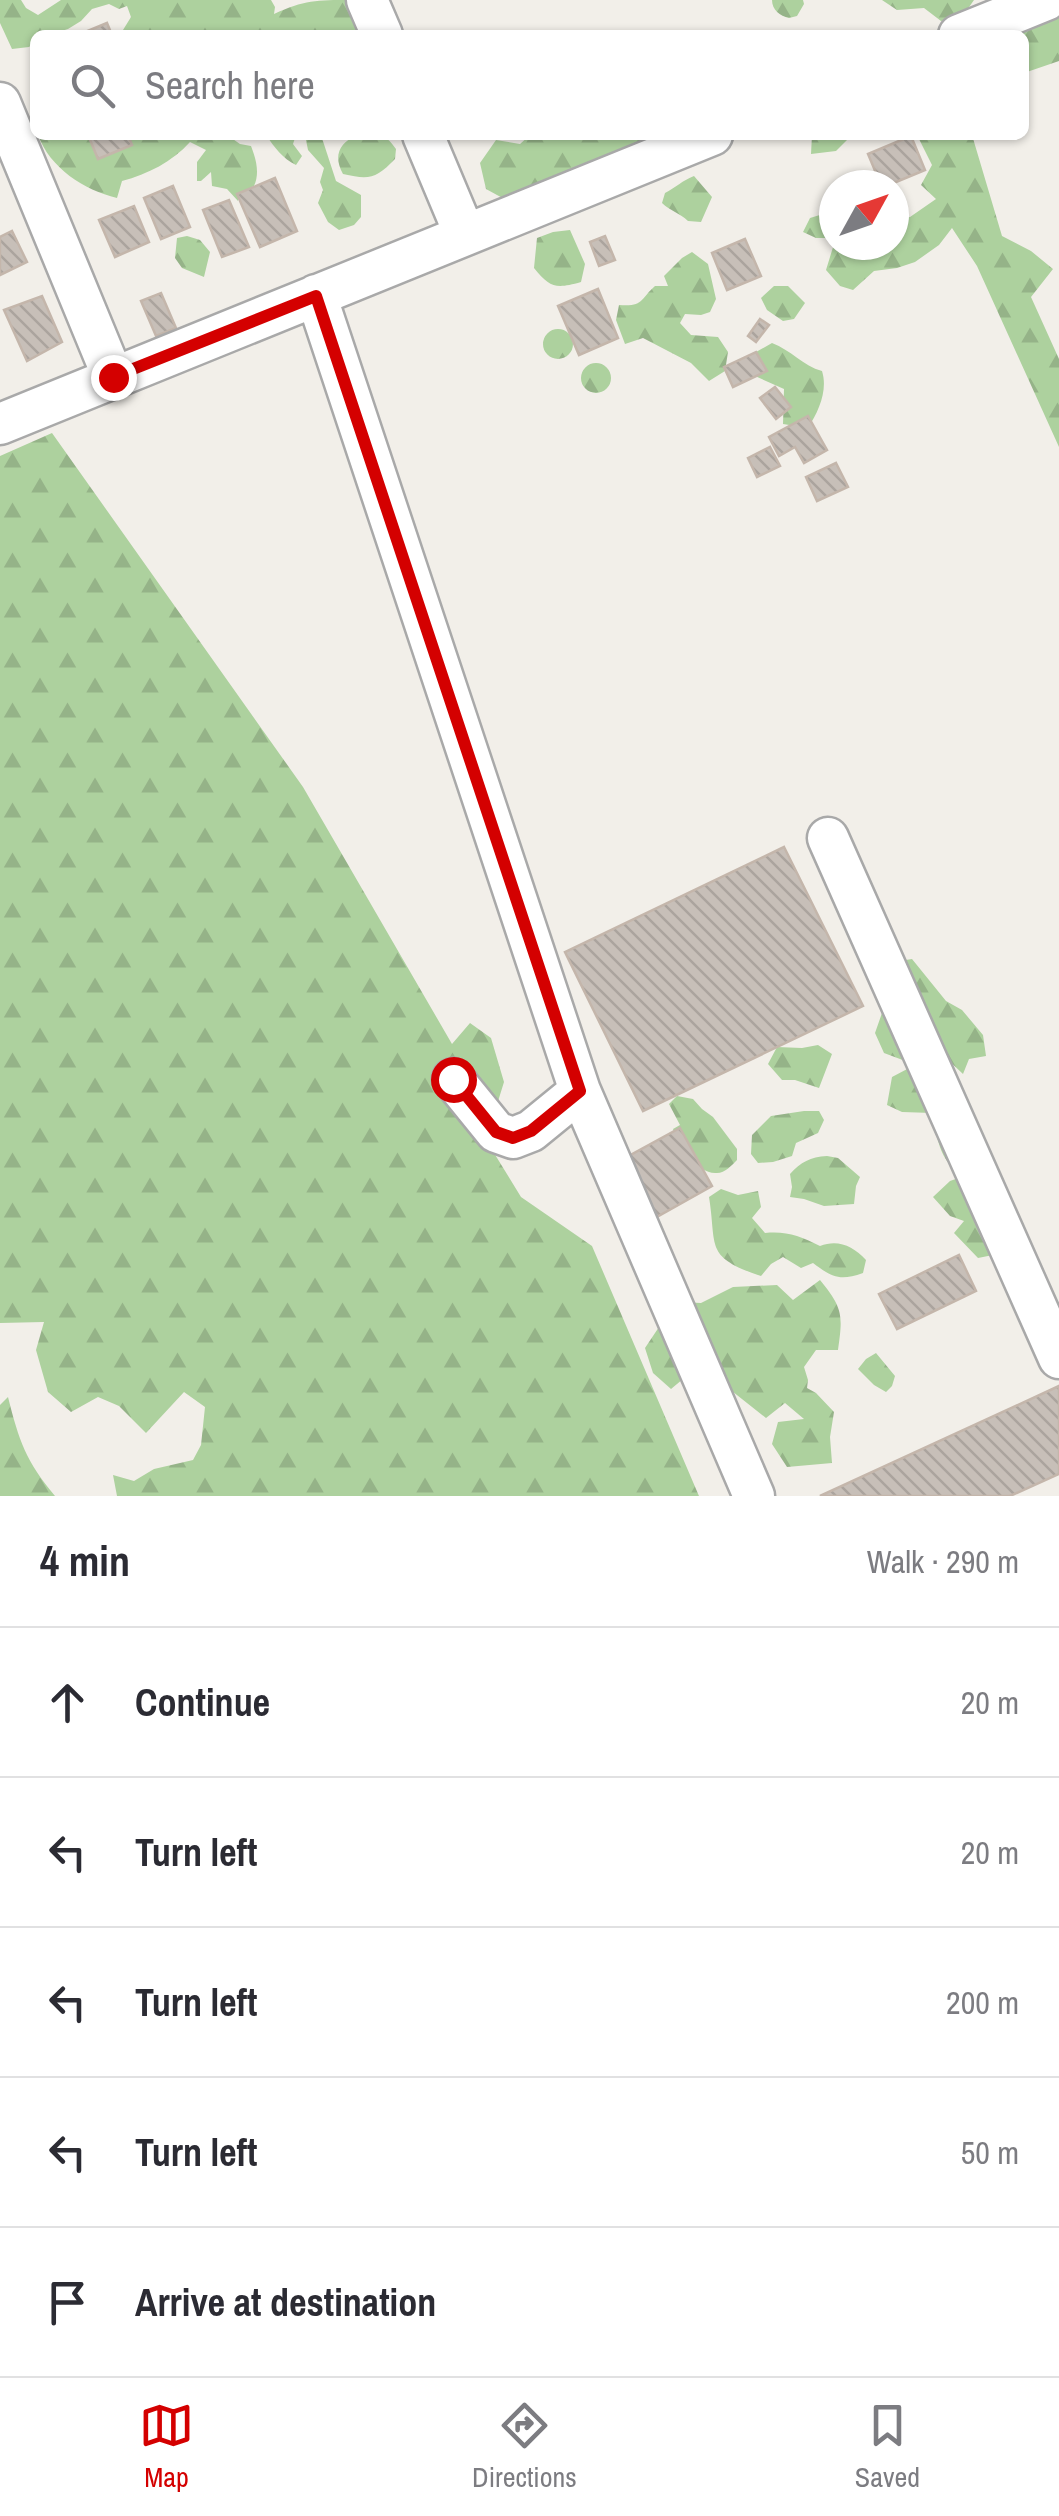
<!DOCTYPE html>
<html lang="en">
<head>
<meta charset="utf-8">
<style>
  body { margin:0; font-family:"Archivo Narrow",sans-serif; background:#f2f2f3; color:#2b2b33 }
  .compass { position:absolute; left:819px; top:170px; width:90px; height:90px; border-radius:50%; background:#fff; box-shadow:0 2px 8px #0004; rotate:50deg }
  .stop { position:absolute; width:30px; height:30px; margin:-22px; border:8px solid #d40000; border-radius:50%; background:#fff }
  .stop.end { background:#d40000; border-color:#fff; box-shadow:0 2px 10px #0008 }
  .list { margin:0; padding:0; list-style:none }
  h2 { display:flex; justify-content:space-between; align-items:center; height:130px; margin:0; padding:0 40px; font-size:42px }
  h2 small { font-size:32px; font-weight:400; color:#7c7c81 }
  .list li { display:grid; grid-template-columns:65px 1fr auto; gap:30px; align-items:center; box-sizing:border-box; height:150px; padding:0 40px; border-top:2px solid #e1e1e2 }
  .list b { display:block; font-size:38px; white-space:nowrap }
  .list em { font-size:32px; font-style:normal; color:#7c7c81 }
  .icon { flex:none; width:55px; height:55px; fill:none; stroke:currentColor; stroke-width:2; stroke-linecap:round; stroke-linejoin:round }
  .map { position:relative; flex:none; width:1059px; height:1496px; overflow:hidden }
  .search { position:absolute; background:#fff; box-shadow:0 2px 8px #0004; left:30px; right:30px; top:30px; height:110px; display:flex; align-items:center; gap:25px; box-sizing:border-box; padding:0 35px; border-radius:15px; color:#7c7c81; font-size:38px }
  .sheet { height:880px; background:#fff }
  nav { display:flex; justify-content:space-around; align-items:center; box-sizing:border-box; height:140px; border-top:2px solid #e1e1e2; background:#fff; font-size:28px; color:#7c7c81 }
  nav a { display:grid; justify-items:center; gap:5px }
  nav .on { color:#d40000 }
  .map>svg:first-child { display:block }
  .forest { fill:url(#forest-firs) }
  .building { fill:url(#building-back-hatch); stroke:#c4b6ab; stroke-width:2.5 }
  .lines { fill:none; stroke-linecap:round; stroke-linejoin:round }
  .minor-casing { stroke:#a9a9a9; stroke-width:45 }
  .minor { stroke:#fff; stroke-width:40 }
  .route { stroke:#d40000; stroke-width:12 }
</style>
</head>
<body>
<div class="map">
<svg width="1059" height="1496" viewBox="0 0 1059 1496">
  <defs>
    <pattern id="forest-firs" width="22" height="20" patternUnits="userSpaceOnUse" patternTransform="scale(2.5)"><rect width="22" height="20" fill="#add19e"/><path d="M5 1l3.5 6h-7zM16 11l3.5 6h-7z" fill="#95b388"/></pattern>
    <pattern id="building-back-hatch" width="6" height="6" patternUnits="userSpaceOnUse" patternTransform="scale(2.5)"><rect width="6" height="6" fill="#c7bfb8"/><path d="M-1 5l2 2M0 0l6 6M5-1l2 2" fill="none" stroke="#aba49e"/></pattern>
  </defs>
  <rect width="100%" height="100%" fill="#f2efe9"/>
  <path class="forest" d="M0,0H21L26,8L38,15L61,0H271L275,7L274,14C304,0 317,0 350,0L368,35H112V33L123,30L131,17L127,6L119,9L109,4L92,9L81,21L68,29L48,35H35V42L29,47L12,49L0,23Z
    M772,0H803L804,4L797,16L789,18C780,16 772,10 772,0Z
    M882,0H974L960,20L941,21L924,8L897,10Z
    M1059,3V61L1024,73V35H972Z
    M38,135H227L240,144L251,146C256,159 260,173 254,186L238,194V201L227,189L212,186L211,172L201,181H197V162L206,150L190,142C172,162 148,174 122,181L117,198C84,190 50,168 38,135Z
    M266,135H296L293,144L302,156L296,165C282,158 275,148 266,135Z
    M305,135H321L336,181L361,195V217L354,225L339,230L328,222L318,203L323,190L320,182L324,168L308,150Z
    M357,135C378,135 383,131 396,149L395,159C376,179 369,180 343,174C333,156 339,143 357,135Z
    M530,135H661L508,201L486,189L480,163L496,140L520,144Z
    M812,135H852L836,151L811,154Z
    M917,135H972L1002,236L1031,251L1053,269L1031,297L1059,359V447L977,266L952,228L939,245L915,262L897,268L874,271L853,290L840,286L826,270L834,244L894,245V218L910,217L936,199L921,185L932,165Z
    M694,176L712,197L701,222L688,221C680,213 670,211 662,203L665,193C675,188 683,180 694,176Z
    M829,189L834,191V238H816L803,232L810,218L823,214L822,200Z
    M570,230L585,264L581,282C556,289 550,288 534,268L537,238L553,232Z
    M187,236L200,240L210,252L204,277L182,268L175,258L177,238Z
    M692,252L708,264L716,299L710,312L701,315L685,314L680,323L691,335L718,337L728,352L725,371L709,381L691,363L643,338L625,344L616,320L619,305C644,307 640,299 655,286H668L664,276L682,258Z
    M774,286H788L805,303L794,319L783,321L767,310L761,298Z
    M543 344a15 15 0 1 1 30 0a15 15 0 1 1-30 0Z
    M772,343C791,350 803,366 822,371C828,390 819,411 808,428L783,424L784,389L755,376L756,352Z
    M581 378a15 15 0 1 1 30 0a15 15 0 1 1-30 0Z
    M52,433L303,787L452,1044L470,1023L491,1038L504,1082L486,1140L521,1197L592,1246L699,1496H117L113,1475L134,1481L154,1469L193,1460L201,1445L205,1407L184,1392L146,1433L119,1406L98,1397L71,1412L48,1392L36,1350L44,1322L0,1323V456Z
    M912,959L946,1001L962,1010L983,1035L986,1056L969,1059L963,1074L946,1058L908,1062L884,1053L875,1033L882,1013C873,993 882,979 893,962Z
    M818,1045L832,1054L819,1088L795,1080H782L768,1064L777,1047L802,1048Z
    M911,1067L952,1091L979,1124V1163L999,1175L1021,1219L1000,1223L993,1255L978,1258L954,1233L964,1221L950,1216L933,1197L950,1181L967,1175C948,1168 942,1156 937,1137L945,1128L932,1113L902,1112L887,1105L892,1077Z
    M677,1096L693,1099L702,1109L713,1117L737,1149V1160C732,1165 725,1173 717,1173C698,1175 678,1144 673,1129L680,1125L669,1104Z
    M804,1111H819L824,1120L818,1133L796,1143L792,1156L773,1162L758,1163L751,1154L752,1135L771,1116Z
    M827,1156L838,1158L860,1177L856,1186L854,1204L824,1206L804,1199L790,1197L792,1187L790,1174C801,1162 810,1157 827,1156Z
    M721,1189L738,1195L758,1191L761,1207L752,1218L765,1233C787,1231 800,1236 820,1246C838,1239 853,1246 866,1260L863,1273C840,1281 833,1278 813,1263L801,1268L783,1257L771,1264L761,1276C704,1257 717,1247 709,1197Z
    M820,1280C843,1308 843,1315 838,1350H816L804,1367L808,1380L807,1388L816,1393L834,1412L830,1437L832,1463L787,1467L772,1444L778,1422L804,1419L785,1403L766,1418L718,1380L695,1369L671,1389L653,1373L645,1348L661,1324L680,1302L701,1303L733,1287L777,1285L793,1300Z
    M876,1353L895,1376L892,1386L886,1392L874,1385L858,1369L866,1359Z
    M8,1397C19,1441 26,1461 55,1496H0V1405Z"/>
  <path class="building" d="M107,23L112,35H78Z
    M88,135H128L132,145L98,159Z
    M911,136L925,170L889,185H881L868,154Z
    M275,178L297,231L260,247L237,194Z
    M173,186L190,227L161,239L144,198Z
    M229,200L249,247L222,257L203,210Z
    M134,206L149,242L115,257L99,220Z
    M12,231L27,262L0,275V237Z
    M605,236L615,260L599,266L590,242Z
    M745,239L761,276L727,290L712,253Z
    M598,289L618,338L579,355L558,306Z
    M161,293L176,328L156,336L141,301Z
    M42,296L62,342L27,361L4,310Z
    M760,319L769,325L756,342L748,336Z
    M756,352L767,371L733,387L724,367Z
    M775,387L791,407L776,419L760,398Z
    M808,416L827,450L804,463L795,447L779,456L769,437Z
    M770,447L780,466L757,477L748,458Z
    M836,463L848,487L817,501L806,477Z
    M784,847L863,1006L643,1111L565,952Z
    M680,1128L712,1186L646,1223L614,1164Z
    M959,1255L976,1291L897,1329L879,1294Z
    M1059,1386V1474L1010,1496H820Z"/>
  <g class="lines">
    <defs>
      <path id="minor" d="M367,0L382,35
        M959,35L1046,0
        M0,103L113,377
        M423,135L465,235
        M316,295L580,1091L754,1496
        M0,424L712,135
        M828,838L1059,1358
        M453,1079L496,1132L513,1138L531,1131L580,1091"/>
    </defs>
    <use href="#minor" class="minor-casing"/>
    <use href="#minor" class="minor"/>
  </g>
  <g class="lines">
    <path class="route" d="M113,377L316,296L580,1091L531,1131L513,1138L496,1132L453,1079"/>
  </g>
</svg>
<svg class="compass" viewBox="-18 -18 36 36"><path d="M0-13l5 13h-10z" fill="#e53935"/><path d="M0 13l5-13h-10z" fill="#7c7c81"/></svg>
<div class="stop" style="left:453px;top:1079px"></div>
<div class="stop end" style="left:113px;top:377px"></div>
<div class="search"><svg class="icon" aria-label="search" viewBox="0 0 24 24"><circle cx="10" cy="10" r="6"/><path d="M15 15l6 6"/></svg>Search here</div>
</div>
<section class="sheet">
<h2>4 min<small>Walk · 290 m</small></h2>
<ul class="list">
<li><svg class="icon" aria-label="ahead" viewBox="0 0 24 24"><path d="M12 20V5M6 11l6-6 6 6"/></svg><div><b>Continue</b></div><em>20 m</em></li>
<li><svg class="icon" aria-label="left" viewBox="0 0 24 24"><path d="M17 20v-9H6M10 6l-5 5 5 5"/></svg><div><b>Turn left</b></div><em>20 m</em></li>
<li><svg class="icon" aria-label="left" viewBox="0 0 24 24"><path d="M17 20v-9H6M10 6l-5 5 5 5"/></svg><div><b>Turn left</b></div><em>200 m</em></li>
<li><svg class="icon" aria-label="left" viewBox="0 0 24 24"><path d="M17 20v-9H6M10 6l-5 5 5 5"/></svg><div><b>Turn left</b></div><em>50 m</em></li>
<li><svg class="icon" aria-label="arrive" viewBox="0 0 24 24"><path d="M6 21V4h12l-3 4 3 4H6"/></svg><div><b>Arrive at destination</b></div></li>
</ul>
</section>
<nav>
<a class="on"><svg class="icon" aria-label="map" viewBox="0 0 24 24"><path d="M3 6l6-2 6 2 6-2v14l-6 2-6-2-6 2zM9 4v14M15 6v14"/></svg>Map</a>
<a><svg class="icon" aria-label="directions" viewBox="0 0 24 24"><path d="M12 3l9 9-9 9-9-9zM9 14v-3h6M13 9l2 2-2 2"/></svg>Directions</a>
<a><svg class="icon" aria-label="saved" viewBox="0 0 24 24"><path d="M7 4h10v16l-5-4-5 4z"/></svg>Saved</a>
</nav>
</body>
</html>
